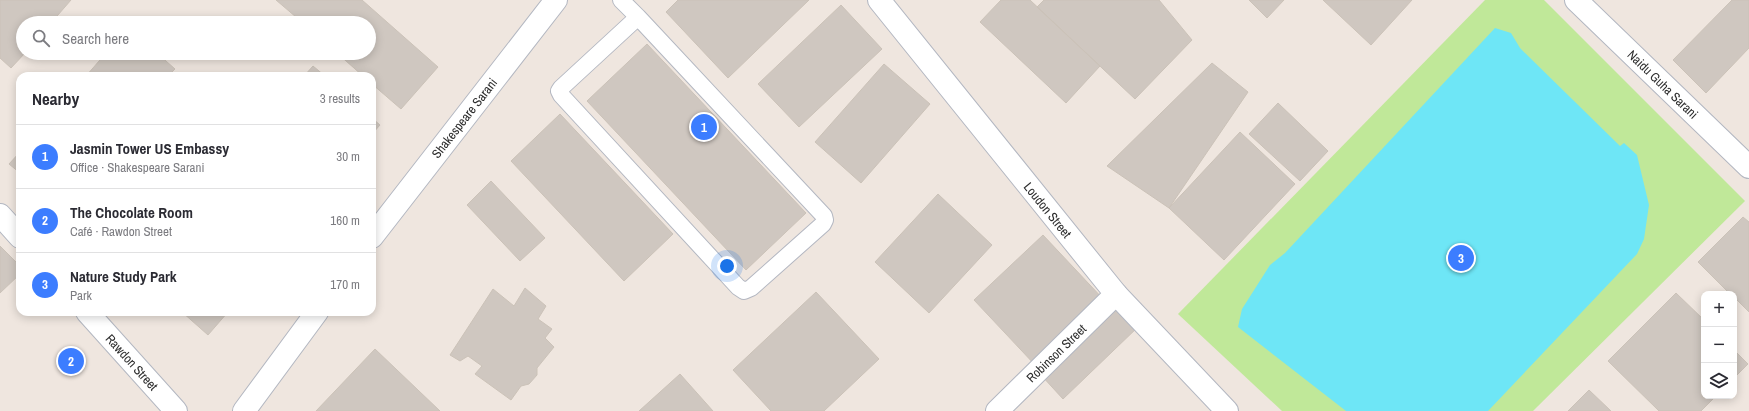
<!DOCTYPE html>
<html lang="en">
<head>
<meta charset="utf-8">
<style>
  body { margin:0; font-family:"Archivo Narrow",sans-serif; background:#f2f2f3; color:#2b2b33 }
  .controls { position:absolute; right:12px; bottom:12px; display:grid; overflow:hidden; border-radius:8px; box-shadow:0 2px 10px #0003 }
  .controls button { width:36px; height:36px; display:grid; place-items:center; padding:0; border:0; border-bottom:1px solid #e1e1e2; background:#fff; color:#2b2b33; font:20px sans-serif }
  .you { position:absolute; left:727px; top:266px; width:14px; height:14px; margin:-10px; border:3px solid #fff; border-radius:50%; background:#1a73e8; box-shadow:0 0 0 6px #1a73e833 }
  .badge { display:grid; place-items:center; width:26px; height:26px; border-radius:50%; background:#3c7dff; color:#fff; font-size:13px; font-weight:700 }
  .pin { position:absolute; translate:-50% -50%; border:2px solid #fff; box-shadow:0 1px 4px #0006 }
  .list { margin:0; padding:0; list-style:none }
  h2 { display:flex; justify-content:space-between; align-items:center; height:52px; margin:0; padding:0 16px; font-size:17px }
  h2 small { font-size:13px; font-weight:400; color:#7c7c81 }
  .list li { display:grid; grid-template-columns:26px 1fr auto; gap:12px; align-items:center; box-sizing:border-box; height:64px; padding:0 16px; border-top:1px solid #e1e1e2 }
  .list b { display:block; font-size:15px; white-space:nowrap }
  .list p { margin:0; font-size:13px; white-space:nowrap; color:#7c7c81 }
  .list em { font-size:13px; font-style:normal; color:#7c7c81 }
  .icon { flex:none; width:22px; height:22px; fill:none; stroke:currentColor; stroke-width:2; stroke-linecap:round; stroke-linejoin:round }
  .map { position:relative; flex:none; width:1749px; height:411px; overflow:hidden }
  .search { position:absolute; background:#fff; box-shadow:0 2px 10px #0003; left:16px; top:16px; width:360px; height:44px; display:flex; align-items:center; gap:10px; box-sizing:border-box; padding:0 14px; border-radius:22px; color:#7c7c81; font-size:15px }
  .panel { position:absolute; background:#fff; box-shadow:0 2px 10px #0003; left:16px; top:72px; width:360px; height:244px; border-radius:12px }
  .map>svg:first-child { display:block }
  .green { fill:#c0e899 }
  .water { fill:#6ee6f6 }
  .building { fill:#cfc7c0; stroke:#cbc2b8 }
  .lines { fill:none; stroke-linecap:round; stroke-linejoin:round }
  .lane-casing { stroke:#b3b7c1; stroke-width:18 }
  .street-casing { stroke:#b3b7c1; stroke-width:24 }
  .secondary-casing { stroke:#b3b7c1; stroke-width:24 }
  .lane { stroke:#fff; stroke-width:16 }
  .street { stroke:#fff; stroke-width:22 }
  .secondary { stroke:#fff; stroke-width:22 }
  .labels { text-anchor:middle; stroke-width:3.5; stroke-linejoin:round; paint-order:stroke }
  .street-label { font-size:13px; fill:#2d2d2d; stroke:#fff }
</style>
</head>
<body>
<div class="map">
<svg width="1749" height="411" viewBox="0 0 1749 411">
  <rect width="100%" height="100%" fill="#efe6df"/>
  <path class="green" d="M1485,0H1544L1745,201L1533,411H1282L1178,314Z"/>
  <path class="water" d="M1495,28L1511,33L1520,48L1620,146L1624,143L1637,155L1649,205L1644,239L1637,254L1488,411H1346L1238,327L1242,309L1270,265L1285,253Z"/>
  <path class="building" d="M0,0H71L51,23H23V53H25L11,68L0,58Z
    M276,0H362L438,67L401,109L372,84V76H363L337,53H369V23H303Z
    M678,0H809L728,78L666,12Z
    M1001,0H1030L1100,66L1066,103L980,22Z
    M1044,0H1159L1192,40L1135,99L1037,7Z
    M1249,0H1284L1267,18Z
    M1323,0H1412L1371,45Z
    M1732,0H1749V48L1706,93L1673,60Z
    M841,5L882,49L799,127L758,84Z
    M647,44L806,213L746,270L587,101Z
    M106,53H157L175,69L168,76H86Z
    M1212,63L1248,92L1169,208L1107,166Z
    M884,64L930,104L861,183L815,142Z
    M313,66L325,76H304Z
    M1278,103L1328,151L1300,181L1249,134Z
    M560,114L673,234L624,281L511,161Z
    M372,118L380,125L372,134Z
    M1240,132L1295,184L1224,260L1169,208Z
    M20,152V173L9,164Z
    M491,181L545,238L520,261L467,205Z
    M938,194L992,245L929,313L875,262Z
    M1743,217L1749,222V312L1734,297V294H1730L1698,262Z
    M1043,235L1105,301L1036,366L974,300Z
    M0,246L20,266V274L0,293Z
    M525,288L546,306L538,319L552,329L545,338L554,347L537,368V375L529,384L521,386L511,400L475,374L482,366L468,356L460,361L450,355L493,289L514,306Z
    M816,292L879,359L824,411H771L733,370Z
    M1676,293L1704,320V396H1716L1701,411H1659L1608,361Z
    M1117,303L1139,326L1063,399L1041,375Z
    M182,312H228L208,335Z
    M375,349L440,411H316Z
    M1734,350L1748,364L1734,378Z
    M680,374L713,411H639Z
    M1589,390L1611,411H1568Z"/>
  <g class="lines">
    <defs>
      <path id="lane" d="M621,0L638,17L824,216L825,220L823,224L751,288L744,291L738,287L561,95L559,91L561,88L638,17"/>
      <path id="street" d="M1576,0L1749,167
        M997,411L1116,294"/>
      <path id="secondary" d="M879,0L1116,294L1227,411
        M0,215L20,237
        M372,237L556,0
        M87,312L176,411
        M244,411L317,312"/>
    </defs>
    <use href="#lane" class="lane-casing"/>
    <use href="#street" class="street-casing"/>
    <use href="#secondary" class="secondary-casing"/>
    <use href="#lane" class="lane"/>
    <use href="#street" class="street"/>
    <use href="#secondary" class="secondary"/>
  </g>
  <g class="labels">
    <g class="street-label">
      <text transform="translate(1663 84) rotate(44)" y="5">Naidu Guha Sarani</text>
      <text transform="translate(464 118) rotate(-52)" y="5">Shakespeare Sarani</text>
      <text transform="translate(1048 210) rotate(51)" y="5">Loudon Street</text>
      <text transform="translate(1056 353) rotate(-44)" y="5">Robinson Street</text>
      <text transform="translate(132 362) rotate(48)" y="5">Rawdon Street</text>
    </g>
  </g>
</svg>
<div class="controls">
<button>+</button>
<button>−</button>
<button><svg class="icon" aria-label="layers" viewBox="0 0 24 24"><path d="M12 4l9 5-9 5-9-5zM3 14l9 5 9-5"/></svg></button>
</div>
<div class="you"></div>
<div class="pin badge" style="left:704px;top:127px">1</div>
<div class="pin badge" style="left:71px;top:361px">2</div>
<div class="pin badge" style="left:1461px;top:258px">3</div>
<div class="search"><svg class="icon" aria-label="search" viewBox="0 0 24 24"><circle cx="10" cy="10" r="6"/><path d="M15 15l6 6"/></svg>Search here</div>
<section class="panel">
<h2>Nearby<small>3 results</small></h2>
<ul class="list">
<li><span class="badge">1</span><div><b>Jasmin Tower US Embassy</b><p>Office · Shakespeare Sarani</p></div><em>30 m</em></li>
<li><span class="badge">2</span><div><b>The Chocolate Room</b><p>Café · Rawdon Street</p></div><em>160 m</em></li>
<li><span class="badge">3</span><div><b>Nature Study Park</b><p>Park</p></div><em>170 m</em></li>
</ul>
</section>
</div>
</body>
</html>
